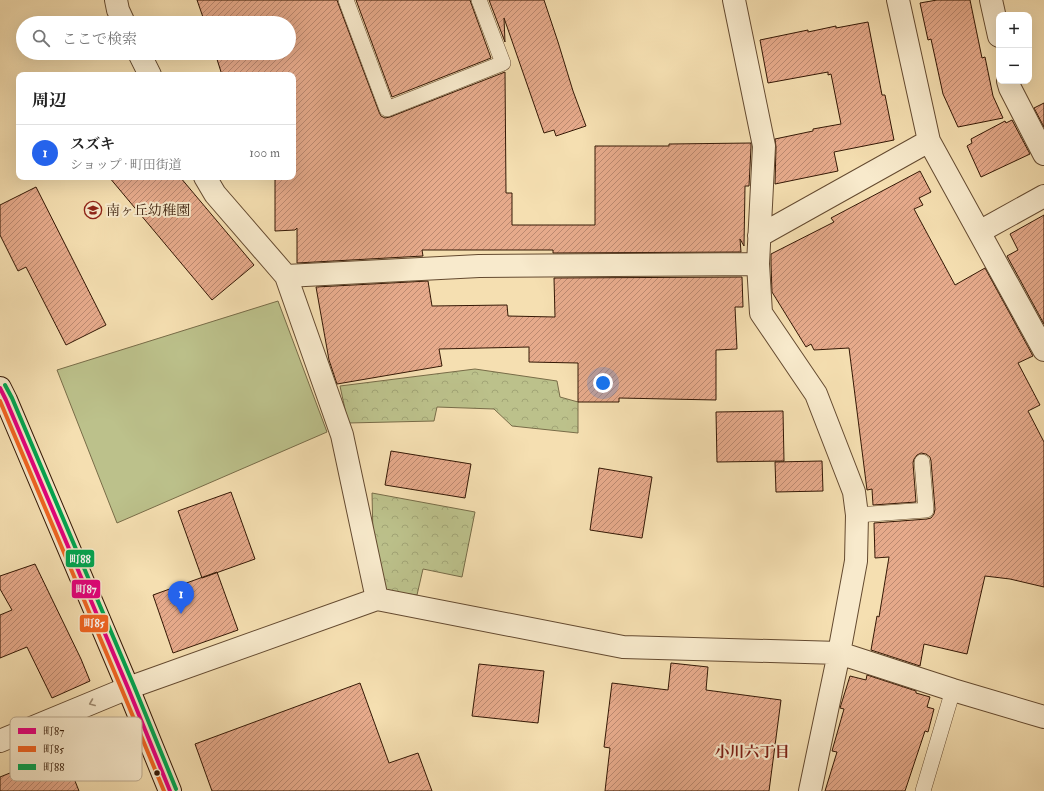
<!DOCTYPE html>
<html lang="ja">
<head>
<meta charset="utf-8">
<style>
  body { margin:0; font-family:"IM FELL Double Pica","Noto Serif JP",serif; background:#f2f2f2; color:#222 }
  .controls { position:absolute; right:12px; top:12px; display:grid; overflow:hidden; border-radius:8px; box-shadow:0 4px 16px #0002 }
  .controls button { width:36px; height:36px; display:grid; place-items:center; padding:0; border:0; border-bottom:1px solid #e0e0e0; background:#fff; color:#222; font:20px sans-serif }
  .you { position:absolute; left:603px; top:383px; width:14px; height:14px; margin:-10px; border:3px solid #fff; border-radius:50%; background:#1a73e8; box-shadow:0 0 0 6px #1a73e833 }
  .badge { display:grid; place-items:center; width:26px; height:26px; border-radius:50%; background:#2563eb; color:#fff; font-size:13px; font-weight:700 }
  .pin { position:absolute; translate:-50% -33px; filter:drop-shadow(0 1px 2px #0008) }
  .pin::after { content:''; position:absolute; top:21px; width:14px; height:12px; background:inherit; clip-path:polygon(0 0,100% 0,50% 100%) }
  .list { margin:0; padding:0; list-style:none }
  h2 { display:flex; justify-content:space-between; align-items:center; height:52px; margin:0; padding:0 16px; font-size:17px }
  h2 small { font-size:13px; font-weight:400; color:#767676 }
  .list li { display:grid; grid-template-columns:26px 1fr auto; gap:12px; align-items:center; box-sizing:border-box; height:56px; padding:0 16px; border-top:1px solid #e0e0e0 }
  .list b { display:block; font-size:15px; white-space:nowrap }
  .list p { margin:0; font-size:13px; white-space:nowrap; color:#767676 }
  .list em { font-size:13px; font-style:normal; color:#767676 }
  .icon { flex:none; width:22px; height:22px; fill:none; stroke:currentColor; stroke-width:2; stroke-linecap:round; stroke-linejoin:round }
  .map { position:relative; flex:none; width:1044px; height:791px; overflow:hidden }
  .search { position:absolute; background:#fff; box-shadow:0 4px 16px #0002; left:16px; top:16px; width:280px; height:44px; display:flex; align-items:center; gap:10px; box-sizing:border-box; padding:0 14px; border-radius:22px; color:#767676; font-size:15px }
  .panel { position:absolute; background:#fff; box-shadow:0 4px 16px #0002; left:16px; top:72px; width:280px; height:108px; border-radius:8px }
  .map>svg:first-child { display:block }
  .grass { fill:#bcc18b; stroke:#786c48 }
  .forest { fill:url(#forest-crowns); stroke:#786c48 }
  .building { fill:url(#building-hatch); stroke:#341805 }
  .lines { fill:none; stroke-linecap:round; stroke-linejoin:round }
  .service-casing { stroke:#644a30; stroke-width:16 }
  .minor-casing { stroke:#644a30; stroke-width:24 }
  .secondary-casing { stroke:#341805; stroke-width:24 }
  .service { stroke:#f8eacc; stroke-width:15 }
  .minor { stroke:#f8eacc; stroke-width:22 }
  .secondary { stroke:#f8eacc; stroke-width:22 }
  .bus-1-casing { stroke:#f8eacc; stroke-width:7 }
  .bus-2-casing { stroke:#f8eacc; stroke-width:7 }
  .bus-3-casing { stroke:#f8eacc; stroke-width:7 }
  .bus-1 { stroke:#e5007d; stroke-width:4 }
  .bus-2 { stroke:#f26522; stroke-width:4 }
  .bus-3 { stroke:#00a651; stroke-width:4 }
  .oneway { stroke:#a08c72 }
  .bus-dot { fill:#341805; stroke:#f8eacc; stroke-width:1.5 }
  .labels { text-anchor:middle; stroke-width:4; stroke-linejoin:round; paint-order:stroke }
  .poi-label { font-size:14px; fill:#341805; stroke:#f8eacc; text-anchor:start }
  .neighbourhood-label { font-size:15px; font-weight:bold; fill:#7a1f14; stroke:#f8eacc }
  .key { fill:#f8eacc; stroke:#bdab90; stroke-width:1 }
  .key-label { font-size:11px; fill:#341805 }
  .line-badge { stroke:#f8eacc; stroke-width:1.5 }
  .badge-label { font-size:11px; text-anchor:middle; font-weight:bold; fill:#fff }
</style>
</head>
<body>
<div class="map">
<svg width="1044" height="791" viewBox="0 0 1044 791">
  <defs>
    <pattern id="forest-crowns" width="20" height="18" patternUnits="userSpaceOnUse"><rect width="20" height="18" fill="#bcc18b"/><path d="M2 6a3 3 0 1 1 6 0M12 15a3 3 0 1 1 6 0" fill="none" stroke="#a2a576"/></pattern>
    <pattern id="building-hatch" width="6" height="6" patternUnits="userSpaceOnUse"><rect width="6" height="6" fill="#e6aa8b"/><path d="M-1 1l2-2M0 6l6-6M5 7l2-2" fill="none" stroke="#bb8970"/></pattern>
  </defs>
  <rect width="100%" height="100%" fill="#f5dfb1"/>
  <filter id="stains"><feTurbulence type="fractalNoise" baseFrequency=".005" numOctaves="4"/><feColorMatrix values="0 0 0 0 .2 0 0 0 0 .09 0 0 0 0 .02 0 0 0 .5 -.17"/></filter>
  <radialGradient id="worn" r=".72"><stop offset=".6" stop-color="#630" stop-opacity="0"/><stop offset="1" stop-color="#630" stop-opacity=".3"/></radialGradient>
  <path class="grass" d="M278,301L327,432L117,523L57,370Z"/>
  <path class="forest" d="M475,369L557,381L560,397L578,402V433L512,426L494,409L437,407L434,421L348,423L340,386Z
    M372,493L475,512L462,577L423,569L417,595L385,591L373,536Z"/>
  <path class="building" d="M197,0H337L338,3L379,112L381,116L385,118L390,117L505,72L506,193H512V225H595V146H669V144L751,143V147L749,186H745L744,246L740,239L741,252L553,253V250H422L423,256L297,263V228L295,230L275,231V177H293V75H222L215,53H289V23H205Z
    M356,0H470L471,3L491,58L392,97Z
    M489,0H544L558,42L573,91L586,126L556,136L554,130L544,133L504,18L505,42Z
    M937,0H970L982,58L985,57L993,96L1003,118L958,127L943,94L931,39L928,40L920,3Z
    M868,22L882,95H885L894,140L834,152L838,171L775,184L776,147L775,139L813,131V129L841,124L831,74L828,75V72L768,83L760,40L808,30V32L836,26V28Z
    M1044,103V127L1034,108Z
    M1012,120L1030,154L981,177L967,146L972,143L971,139L1005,121L1006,123Z
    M920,171L931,192L919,198L923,205L914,209L955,285L985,268L1033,356L1018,363L1040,405L1028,411L1044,442V587L1010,579L985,576L967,654L924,644L920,666L871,650L877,616L879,617L889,557L875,558L874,523L927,519L931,518L934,514L935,509L931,461L930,457L926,454L921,453L917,455L914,459L913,463L916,502L873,505L872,489L867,490L849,348L814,350L811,344L806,347L772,292L771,264V254L834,222L831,218Z
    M109,177H180L254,265L212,300Z
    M36,187L106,325L66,345L26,267L18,271L0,235V205Z
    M1044,215V324L1007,256L1018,250L1010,234Z
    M742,277L743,307H735L737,349L716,350V400L619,398V402H578V363L529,362V347L439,349L442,366L337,384L329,360L316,287L428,281L432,306L507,305L508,316L555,317L554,278Z
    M783,411L784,461L717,462L716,412Z
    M391,451L471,464L465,498L385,485Z
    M822,461L823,491L776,492L775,462Z
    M599,468L652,477L642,538L590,530Z
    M231,492L255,559L202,578L178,511Z
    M35,564L81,659L90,681L52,698L27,647L0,658V615L12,610L0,589V576Z
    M217,572L238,630L173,653L153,595Z
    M671,663L708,667L706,690L781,700L769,791H605L610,748L604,747L612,683L668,690Z
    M479,664L544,671L538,723L472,716Z
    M867,675L916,691V693L930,697L927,707L934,709L928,732L925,731L905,791H825L837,752L832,751L844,709L840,708L850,676L866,680Z
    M360,683L389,763L418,753L432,791H212L195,744Z
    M105,731L118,766L75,781L79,791H0V777L72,748L71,742Z"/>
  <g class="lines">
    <defs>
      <path id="service" d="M346,0L387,109L503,63L479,0
        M857,515L926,510L922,462
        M923,791L953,690"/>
      <path id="minor" d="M116,0L118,10L124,23
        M734,0L764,146L758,264L761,313L816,394L854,492L857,515L856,561L839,653L810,791
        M898,0L929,141L1044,350
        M991,0L999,36
        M139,53L150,75
        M1008,81L1010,88L1044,154
        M205,177L215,194L286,276L342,435L377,599L623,647L839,653L953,690L1044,717
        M979,232L1044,196
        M759,236L929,141
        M286,276L479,266L758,264
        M0,741L128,688L377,599"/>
      <path id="secondary" d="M0,388L6,400L128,688L170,791"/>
    </defs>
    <use href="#service" class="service-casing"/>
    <use href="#minor" class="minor-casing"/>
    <use href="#secondary" class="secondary-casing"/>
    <use href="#service" class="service"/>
    <use href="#minor" class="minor"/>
    <use href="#secondary" class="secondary"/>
    <defs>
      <path id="bus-1" d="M0,388L6,400L128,688L170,791"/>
      <path id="bus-2" d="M0,401L122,690L164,791"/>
      <path id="bus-3" d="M5,385L12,398L134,686L176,789"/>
    </defs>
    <use href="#bus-1" class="bus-1-casing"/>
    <use href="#bus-2" class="bus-2-casing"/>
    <use href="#bus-3" class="bus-3-casing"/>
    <use href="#bus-1" class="bus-1"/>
    <use href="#bus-2" class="bus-2"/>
    <use href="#bus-3" class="bus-3"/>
  </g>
  <defs><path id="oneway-chevron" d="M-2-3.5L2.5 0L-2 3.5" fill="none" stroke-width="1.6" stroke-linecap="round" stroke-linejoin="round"/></defs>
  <use class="oneway" href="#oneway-chevron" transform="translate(92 703) rotate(158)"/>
  <defs>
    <symbol id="school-ring" viewBox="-11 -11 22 22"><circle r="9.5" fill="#f8eacc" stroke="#8f2418" stroke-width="1.5"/><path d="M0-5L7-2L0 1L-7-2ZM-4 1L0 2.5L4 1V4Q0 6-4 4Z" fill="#8f2418"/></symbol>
  </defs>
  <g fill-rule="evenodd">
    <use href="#school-ring" x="83" y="200" width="20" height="20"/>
  </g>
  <circle class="bus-dot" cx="157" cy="773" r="3.5"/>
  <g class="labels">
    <g class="poi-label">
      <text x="106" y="215">南ヶ丘幼稚園</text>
    </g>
    <g class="neighbourhood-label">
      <text x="752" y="757">小川六丁目</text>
    </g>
  </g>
  <rect x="10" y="717" width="132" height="64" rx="6" class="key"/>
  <rect x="18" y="728" width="18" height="6" fill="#e5007d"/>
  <rect x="18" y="746" width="18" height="6" fill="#f26522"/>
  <rect x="18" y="764" width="18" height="6" fill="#00a651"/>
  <g class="key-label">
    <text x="43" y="735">町87</text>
    <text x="43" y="753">町85</text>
    <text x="43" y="771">町88</text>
  </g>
  <g class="line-badge">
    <rect x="65" y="549" width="30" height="19" rx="4" fill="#00a651"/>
    <rect x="71" y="579" width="30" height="20" rx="4" fill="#e5007d"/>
    <rect x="79" y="614" width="30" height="19" rx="4" fill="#f26522"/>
  </g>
  <g class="badge-label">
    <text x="80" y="563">町88</text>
    <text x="86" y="593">町87</text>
    <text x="94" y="627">町85</text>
  </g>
  <rect width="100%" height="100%" filter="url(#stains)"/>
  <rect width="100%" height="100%" fill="url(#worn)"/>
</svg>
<div class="controls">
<button>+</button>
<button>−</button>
</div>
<div class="you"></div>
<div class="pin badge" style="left:181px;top:614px">1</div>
<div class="search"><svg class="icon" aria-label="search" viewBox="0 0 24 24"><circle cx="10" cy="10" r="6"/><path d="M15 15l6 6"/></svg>ここで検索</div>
<section class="panel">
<h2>周辺<small></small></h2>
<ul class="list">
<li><span class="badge">1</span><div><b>スズキ</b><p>ショップ · 町田街道</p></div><em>100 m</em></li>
</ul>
</section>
</div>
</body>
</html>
